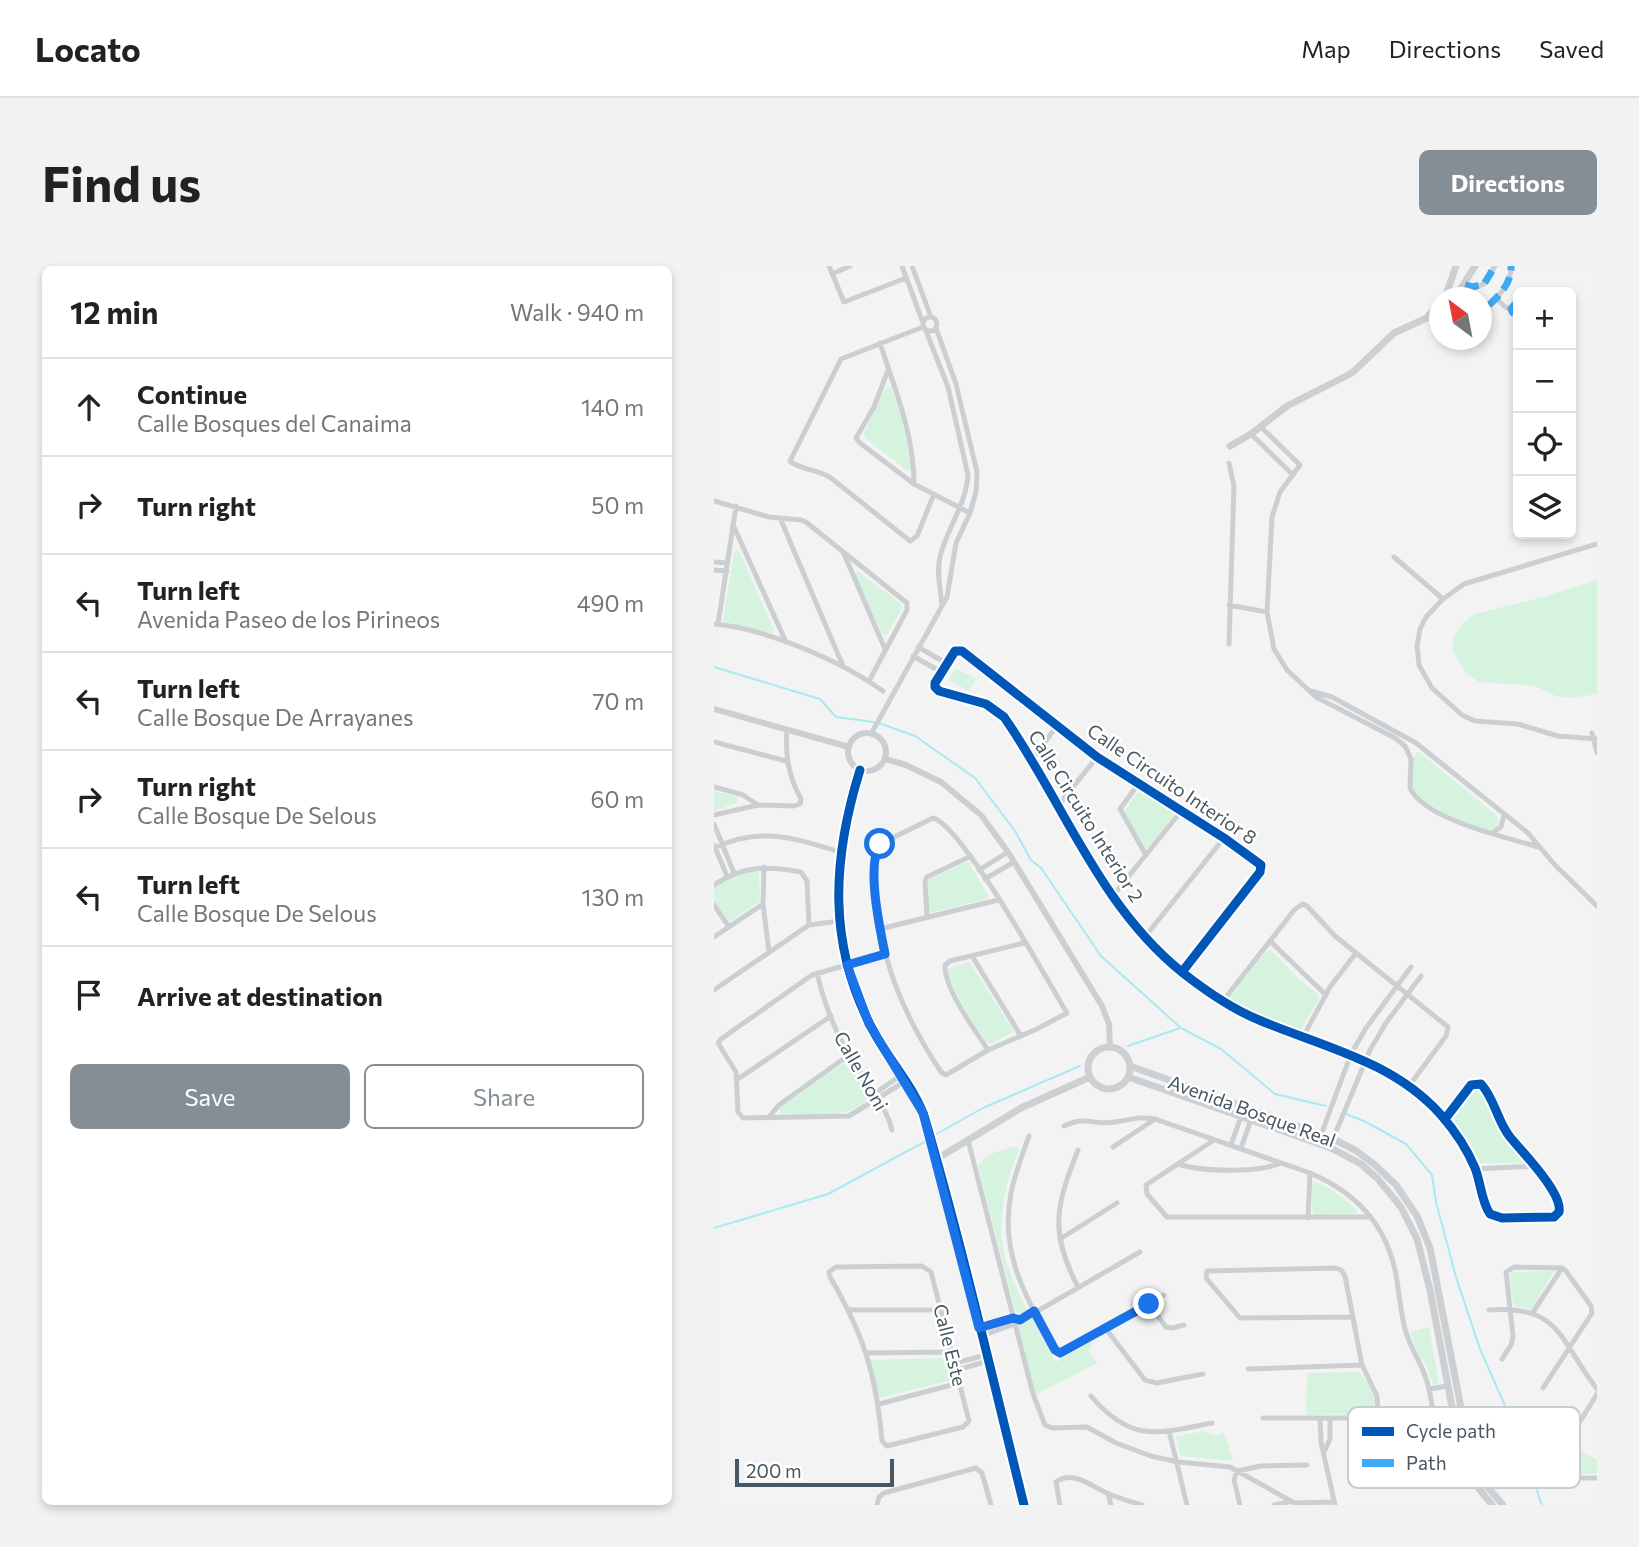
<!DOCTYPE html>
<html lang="en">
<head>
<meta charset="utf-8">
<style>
  body { margin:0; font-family:Commissioner,sans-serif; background:#f2f2f2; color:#222 }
  .controls { position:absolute; right:21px; top:21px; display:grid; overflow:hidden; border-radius:10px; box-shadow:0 4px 10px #0003 }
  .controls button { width:63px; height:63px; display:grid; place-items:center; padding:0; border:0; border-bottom:2px solid #e0e0e0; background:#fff; color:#222; font:35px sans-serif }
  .compass { position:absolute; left:715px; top:21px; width:63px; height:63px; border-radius:50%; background:#fff; box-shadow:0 4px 10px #0003; rotate:328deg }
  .scale { position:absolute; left:21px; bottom:18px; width:159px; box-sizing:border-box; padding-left:7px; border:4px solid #485761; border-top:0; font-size:19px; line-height:24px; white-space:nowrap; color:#485761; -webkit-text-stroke:5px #fff; paint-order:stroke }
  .stop { position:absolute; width:21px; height:21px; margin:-16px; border:5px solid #1a73e8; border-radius:50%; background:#fff }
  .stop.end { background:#1a73e8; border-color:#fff; box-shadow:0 2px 7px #0008 }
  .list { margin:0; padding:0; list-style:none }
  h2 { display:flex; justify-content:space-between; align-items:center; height:91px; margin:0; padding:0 28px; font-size:30px }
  h2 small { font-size:23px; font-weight:400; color:#767676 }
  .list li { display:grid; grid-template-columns:46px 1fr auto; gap:21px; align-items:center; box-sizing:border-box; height:98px; padding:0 28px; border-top:2px solid #e0e0e0 }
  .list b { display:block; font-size:26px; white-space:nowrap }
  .list p { margin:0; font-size:23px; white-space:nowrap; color:#767676 }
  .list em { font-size:23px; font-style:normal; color:#767676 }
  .actions { display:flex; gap:14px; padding:21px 28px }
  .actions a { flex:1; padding:16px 0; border:2px solid #848e94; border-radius:10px; text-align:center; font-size:24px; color:#848e94 }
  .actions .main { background:#848e94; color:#fff }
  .icon { flex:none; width:38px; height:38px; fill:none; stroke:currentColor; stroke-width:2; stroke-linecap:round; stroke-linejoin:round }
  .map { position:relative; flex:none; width:883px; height:1239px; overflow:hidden; border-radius:10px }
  header { display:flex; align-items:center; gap:42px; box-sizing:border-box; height:98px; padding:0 35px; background:#fff; border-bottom:2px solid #e0e0e0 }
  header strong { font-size:33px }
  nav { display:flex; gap:38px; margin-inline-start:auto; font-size:24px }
  .intro { display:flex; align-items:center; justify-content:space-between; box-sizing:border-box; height:168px; padding:0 42px }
  h1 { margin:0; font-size:49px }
  .button { padding:18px 32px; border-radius:10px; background:#848e94; color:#fff; font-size:24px; font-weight:700 }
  main { display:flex; gap:42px; padding:0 42px }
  aside { flex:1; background:#fff; border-radius:10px; box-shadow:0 4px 10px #0003 }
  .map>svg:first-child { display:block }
  .green { fill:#d6f3df }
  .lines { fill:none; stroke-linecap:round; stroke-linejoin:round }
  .stream { stroke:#aae9f2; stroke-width:2 }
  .minor { stroke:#cccfd2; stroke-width:5 }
  .tertiary { stroke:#cccfd2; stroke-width:6 }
  .secondary { stroke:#cdd0d3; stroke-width:7 }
  .quiet { stroke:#3fa9f5; stroke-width:7; stroke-dasharray:14 7; stroke-linecap:butt }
  .cycleway-casing { stroke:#fff; stroke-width:13 }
  .cycleway { stroke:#0057b8; stroke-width:9 }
  .route { stroke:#1a73e8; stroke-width:9 }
  .labels { text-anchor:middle; stroke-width:5; stroke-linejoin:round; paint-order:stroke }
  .street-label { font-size:19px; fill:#485761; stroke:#fff }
  .key { fill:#fff; stroke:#c8cdd0; stroke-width:2 }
  .key-label { font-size:19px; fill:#485761 }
</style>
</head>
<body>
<header>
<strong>Locato</strong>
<nav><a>Map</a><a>Directions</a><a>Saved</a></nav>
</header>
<div class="intro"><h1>Find us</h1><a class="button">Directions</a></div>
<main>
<aside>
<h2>12 min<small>Walk · 940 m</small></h2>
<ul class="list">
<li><svg class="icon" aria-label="ahead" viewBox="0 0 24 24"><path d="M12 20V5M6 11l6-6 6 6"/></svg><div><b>Continue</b><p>Calle Bosques del Canaima</p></div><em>140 m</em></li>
<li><svg class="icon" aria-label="right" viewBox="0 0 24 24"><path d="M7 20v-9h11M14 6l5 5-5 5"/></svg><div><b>Turn right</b></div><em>50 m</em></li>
<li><svg class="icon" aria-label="left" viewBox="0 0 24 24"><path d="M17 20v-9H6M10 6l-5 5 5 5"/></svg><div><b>Turn left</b><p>Avenida Paseo de los Pirineos</p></div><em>490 m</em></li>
<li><svg class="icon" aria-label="left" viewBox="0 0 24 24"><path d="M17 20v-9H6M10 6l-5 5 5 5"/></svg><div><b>Turn left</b><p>Calle Bosque De Arrayanes</p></div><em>70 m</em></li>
<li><svg class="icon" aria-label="right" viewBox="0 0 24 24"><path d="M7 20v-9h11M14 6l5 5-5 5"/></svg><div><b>Turn right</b><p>Calle Bosque De Selous</p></div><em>60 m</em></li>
<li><svg class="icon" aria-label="left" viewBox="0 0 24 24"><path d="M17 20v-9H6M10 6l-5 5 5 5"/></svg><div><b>Turn left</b><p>Calle Bosque De Selous</p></div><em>130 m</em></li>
<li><svg class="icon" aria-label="arrive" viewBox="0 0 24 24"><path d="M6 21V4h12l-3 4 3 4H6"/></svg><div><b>Arrive at destination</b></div></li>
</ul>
<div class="actions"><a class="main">Save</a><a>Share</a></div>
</aside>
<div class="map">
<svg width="883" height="1239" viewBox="0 0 883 1239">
  <rect width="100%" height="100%" fill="#f3f3f3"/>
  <path class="green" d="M177,121L188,154L198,202L195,206L151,172L150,167L171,123Z
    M22,284L25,285L60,364L58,367L10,356L9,353L20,287Z
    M144,305L187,338L189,341L172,370L169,369L141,309Z
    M883,314V428L857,432L842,430L821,420L765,416L753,408L739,386V372L747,359L760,348L829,331Z
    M241,402L262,413L255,425L235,414Z
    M704,485L783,550L785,557L783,561L774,565C746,555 717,546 698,522L699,492Z
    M0,525L24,531L23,537L0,545Z
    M428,526L459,546L460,549L434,582L431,581L410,546L423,527Z
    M252,596L255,597L274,629L273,633L217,647L214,645V614Z
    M43,605L45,609L46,635L17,655L14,654L0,635V622C13,612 27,607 43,605Z
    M557,684L586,714L605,729V733L585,766L518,737L516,731L552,685Z
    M255,696L300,765L277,778L273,776C256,753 243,731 232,704Z
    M131,796L135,797L155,827C146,856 91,848 67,848L65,842Z
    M761,821H767C779,848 790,870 810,892L808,897H764L737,850Z
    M303,880L305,885C292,913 284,951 289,982C293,1003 303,1024 313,1044L306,1049L301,1044L264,900C272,887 289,883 303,880Z
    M602,916L620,925L643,944V948L601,949L598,945L597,919Z
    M840,1005L817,1043L801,1040L799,1037L795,1010L797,1006Z
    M318,1053L342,1096L376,1076L378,1081L374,1084L383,1097L321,1129L304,1060Z
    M715,1061L725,1118L719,1119L713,1100L704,1088L696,1066Z
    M228,1092L238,1114L165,1132L154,1094Z
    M644,1106C655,1115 664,1134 660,1148L592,1149L593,1107Z
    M490,1165L500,1170L510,1166L519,1195L467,1190L462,1170Z
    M858,1180L883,1194V1208H866L863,1204Z"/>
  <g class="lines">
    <path class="stream" d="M0,401L106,433L122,451L160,456
      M165,457L201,470L261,512L301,565L317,594L327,602L387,690L467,762L507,783L561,828L612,840
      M414,780L466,762
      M632,848L650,855L692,878L718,909L722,936L742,1011L766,1083L799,1158L828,1239
      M219,870L269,842L366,800
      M0,962L114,928L212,875"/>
    <path class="minor" d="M115,0L130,36L192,12
      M188,0L209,57
      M198,0L217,51
      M118,8L136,0
      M751,19L759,21L770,18L781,0
      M782,32L791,41L797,43
      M804,38L800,39L797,43L799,47L804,49
      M775,39C786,29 798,16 797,0
      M209 58a7 7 0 1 1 14 0a7 7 0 1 1-14 0Z
      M209,61L127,93L76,195C83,203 104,203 117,212L196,275L203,270L220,228
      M212,65L234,121L254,209C252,239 233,262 226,291C222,307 227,324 228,340
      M166,77C181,124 200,168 200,218
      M174,104L160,141L142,172L146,177L200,218L256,247
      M547,161L586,199L566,226L558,251L553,346L560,383L573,404L602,431L681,472L691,480L697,493L696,522C711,554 792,571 824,581
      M537,168L579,209
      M0,235L55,251L87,254L92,256L193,337V344L155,415
      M66,252L129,400
      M20,261L72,376
      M883,278L750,318L729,333L712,351L706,363L703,380L705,399L718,422L748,449L761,455L804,458L844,470L883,473
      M130,288L171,383
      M680,291L729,333
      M0,296L14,297
      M0,304L13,305
      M515,339L553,346
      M0,358C51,362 127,395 169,425
      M4,358L22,240
      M515,378L520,220L515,197
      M204,381L232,397
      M199,390L227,406
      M597,425L618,431L702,477L814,567L840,598L883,640
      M878,467L883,487
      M157,468L233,331L242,277L256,247L262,226L263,206L242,118L222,62
      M0,476L72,495
      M317,495L342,461
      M425,517L406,543L432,589
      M0,521L29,529L44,539
      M343,541L383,491
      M0,549L44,539L80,540L86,538L87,533C74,509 71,489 73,463
      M219,552C248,559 333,714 353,747L323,763L274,784L232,809L227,806C188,747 165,691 161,620C160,607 158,590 166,578Z
      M0,558L20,607
      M778,567L787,561L790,549
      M0,579L13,610
      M0,582C46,560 80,572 126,586
      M50,601L49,638L55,686
      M265,604L294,586
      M271,613L300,596
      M0,619C29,599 54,600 87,606L93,615L95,659
      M398,631L468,544
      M0,639L15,661
      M213,650L211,615L213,611L257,590
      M166,663L284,634
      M0,671L49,638
      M430,672L510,572
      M556,675L612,729
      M171,688L98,709L7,773L4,777L22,806L24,846L29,852L135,850L190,816
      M258,690L307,770
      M468,706L546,606L547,599L510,572L383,491L248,385H241L221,417V421L225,425L272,438L290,451C350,537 385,640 469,707C492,725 518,743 545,754C609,781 679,795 727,849C741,865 753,883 761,902C767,917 767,935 776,948L788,952L840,951L845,946C849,927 808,886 796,871C783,855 781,833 767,818L757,819L731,853
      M103,707C109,733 119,760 132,784C146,810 171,835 178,864
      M0,724L95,659L126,655
      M509,735L581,643L589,638L593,640L621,670L734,761L732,770L695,820
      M589,771L616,721L642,687
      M274,784C261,764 230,723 231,699L236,695L310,677
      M24,813L117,750
      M160,828L186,810
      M55,851L65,839L135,789
      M350,860C375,849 378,860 401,856C417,854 423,850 441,853L596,907C640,926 670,955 681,1004C685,1023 686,1043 691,1063C695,1079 704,1092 710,1107C716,1121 717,1135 720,1150
      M607,869L637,788L652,762L697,701
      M315,870C308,889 301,908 297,927C285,989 313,1032 341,1084L349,1086L450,1029
      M619,873L656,784L672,757L707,710
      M254,874L319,1128L331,1159L338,1162L373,1161L402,1177L437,1190L464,1196L516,1201L584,1239
      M500,874L432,919L433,928L453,951H657
      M517,879L530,842
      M399,881L441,853
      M527,882L540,845
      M464,898C489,906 544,907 567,897
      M761,903L821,900
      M594,952L596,907
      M346,973L403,937
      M208,1000L217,1006L255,1155L249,1161L173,1180L168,1175C162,1108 150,1069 116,1011L115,1006L122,1001Z
      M364,1021C335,965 342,940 364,884
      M435,1038L452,1061L458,1062L470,1059
      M135,1044H227
      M775,1044C847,1038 846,1076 883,1123
      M819,1046L848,1002
      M265,1062L302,1052
      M392,1063L431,1114L443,1117L489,1108
      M267,1070L301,1058L426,986
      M153,1087L238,1086
      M788,1093L797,1079L799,1070L792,1006L800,1001L848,1002L852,1005L877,1040L878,1047L829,1122
      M241,1097L272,1089
      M534,1103L648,1099
      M243,1104L274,1095
      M715,1123L733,1120
      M883,1128L854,1175L862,1209L868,1212H883
      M377,1130C417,1177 443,1168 498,1157
      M165,1138L245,1117
      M549,1152H657L664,1148L663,1130L648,1099L631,1010L627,1004L622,1002L493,1005L492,1012L526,1052L637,1051
      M606,1152L607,1176L621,1239
      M455,1165L473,1239
      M611,1184L616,1173V1152
      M394,1227L397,1239
      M581,1237L620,1236
      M163,1239L165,1231L170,1227L262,1202L268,1207L277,1239
      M346,1239L342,1216C359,1203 378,1221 395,1228C405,1232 417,1236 428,1239
      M526,1239L520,1214L523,1205L547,1200L593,1199
      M560,1239L574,1236"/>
    <path class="tertiary" d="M0,443L135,481
      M134 486a19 19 0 1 1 38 0a19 19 0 1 1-38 0Z
      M171,493L192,499L227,516L267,549L294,586L388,740L395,758L396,781
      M146,504C118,594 113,680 160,766C174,793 203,825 211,853C248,980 278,1110 310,1239"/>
    <path class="secondary" d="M731,32L742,0
      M741,32L761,0
      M715,49L726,38
      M516,180L537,168L573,140L638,107L680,67L726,46
      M374 802a21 21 0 1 1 42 0a21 21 0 1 1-42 0Z
      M416,800L619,873L641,884L661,899L682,919L703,950L716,982L756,1188L772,1219L789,1239
      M414,811L617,882L647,898L663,912L687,941L703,973L716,1024L747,1189L759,1215L778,1239
      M221,894L307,842L376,811"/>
    <path class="quiet" d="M751,19L759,21L770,18L781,0
      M804,38L800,39L797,43L799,47L804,49
      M775,39C786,29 798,16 797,0"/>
    <defs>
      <path id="cycleway" d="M146,504C118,594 113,680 160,766C174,793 203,825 211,853C248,980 278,1110 310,1239
        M468,706L546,606L547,599L510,572L383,491L248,385H241L221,417V421L225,425L272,438L290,451C350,537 385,640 469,707C492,725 518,743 545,754C609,781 679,795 727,849C741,865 753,883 761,902C767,917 767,935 776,948L788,952L840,951L845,946C849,927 808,886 796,871C783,855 781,833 767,818L757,819L731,853"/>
    </defs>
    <use href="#cycleway" class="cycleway-casing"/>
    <use href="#cycleway" class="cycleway"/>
  </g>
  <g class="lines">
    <path class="route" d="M166,578C152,600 166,663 171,688L133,699L155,758L209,847L265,1062L299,1052L306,1054L320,1045L341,1084L346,1087L435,1038"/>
  </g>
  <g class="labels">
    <g class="street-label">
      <text transform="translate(458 518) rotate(34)" y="7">Calle Circuito Interior 8</text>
      <text transform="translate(372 550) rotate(58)" y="7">Calle Circuito Interior 2</text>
      <text transform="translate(147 805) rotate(60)" y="7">Calle Noni</text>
      <text transform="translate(538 845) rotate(20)" y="7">Avenida Bosque Real</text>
      <text transform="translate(236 1079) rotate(76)" y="7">Calle Este</text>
    </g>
  </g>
  <rect x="634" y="1141" width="232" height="81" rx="10" class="key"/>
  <rect x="648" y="1161" width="32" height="9" fill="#0057b8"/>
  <rect x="648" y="1193" width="32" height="8" fill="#3fa9f5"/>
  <g class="key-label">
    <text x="692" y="1172">Cycle path</text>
    <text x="692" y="1204">Path</text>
  </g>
</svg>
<div class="controls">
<button>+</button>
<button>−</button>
<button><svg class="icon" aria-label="locate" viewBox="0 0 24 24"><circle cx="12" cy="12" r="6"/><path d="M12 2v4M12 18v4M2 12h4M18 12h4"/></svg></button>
<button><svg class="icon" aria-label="layers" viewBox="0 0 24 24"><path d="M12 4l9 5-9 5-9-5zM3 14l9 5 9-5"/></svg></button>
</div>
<svg class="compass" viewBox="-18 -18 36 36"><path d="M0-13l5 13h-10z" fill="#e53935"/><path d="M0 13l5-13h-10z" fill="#767676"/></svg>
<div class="scale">200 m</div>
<div class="stop" style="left:166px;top:578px"></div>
<div class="stop end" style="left:435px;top:1038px"></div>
</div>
</main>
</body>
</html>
